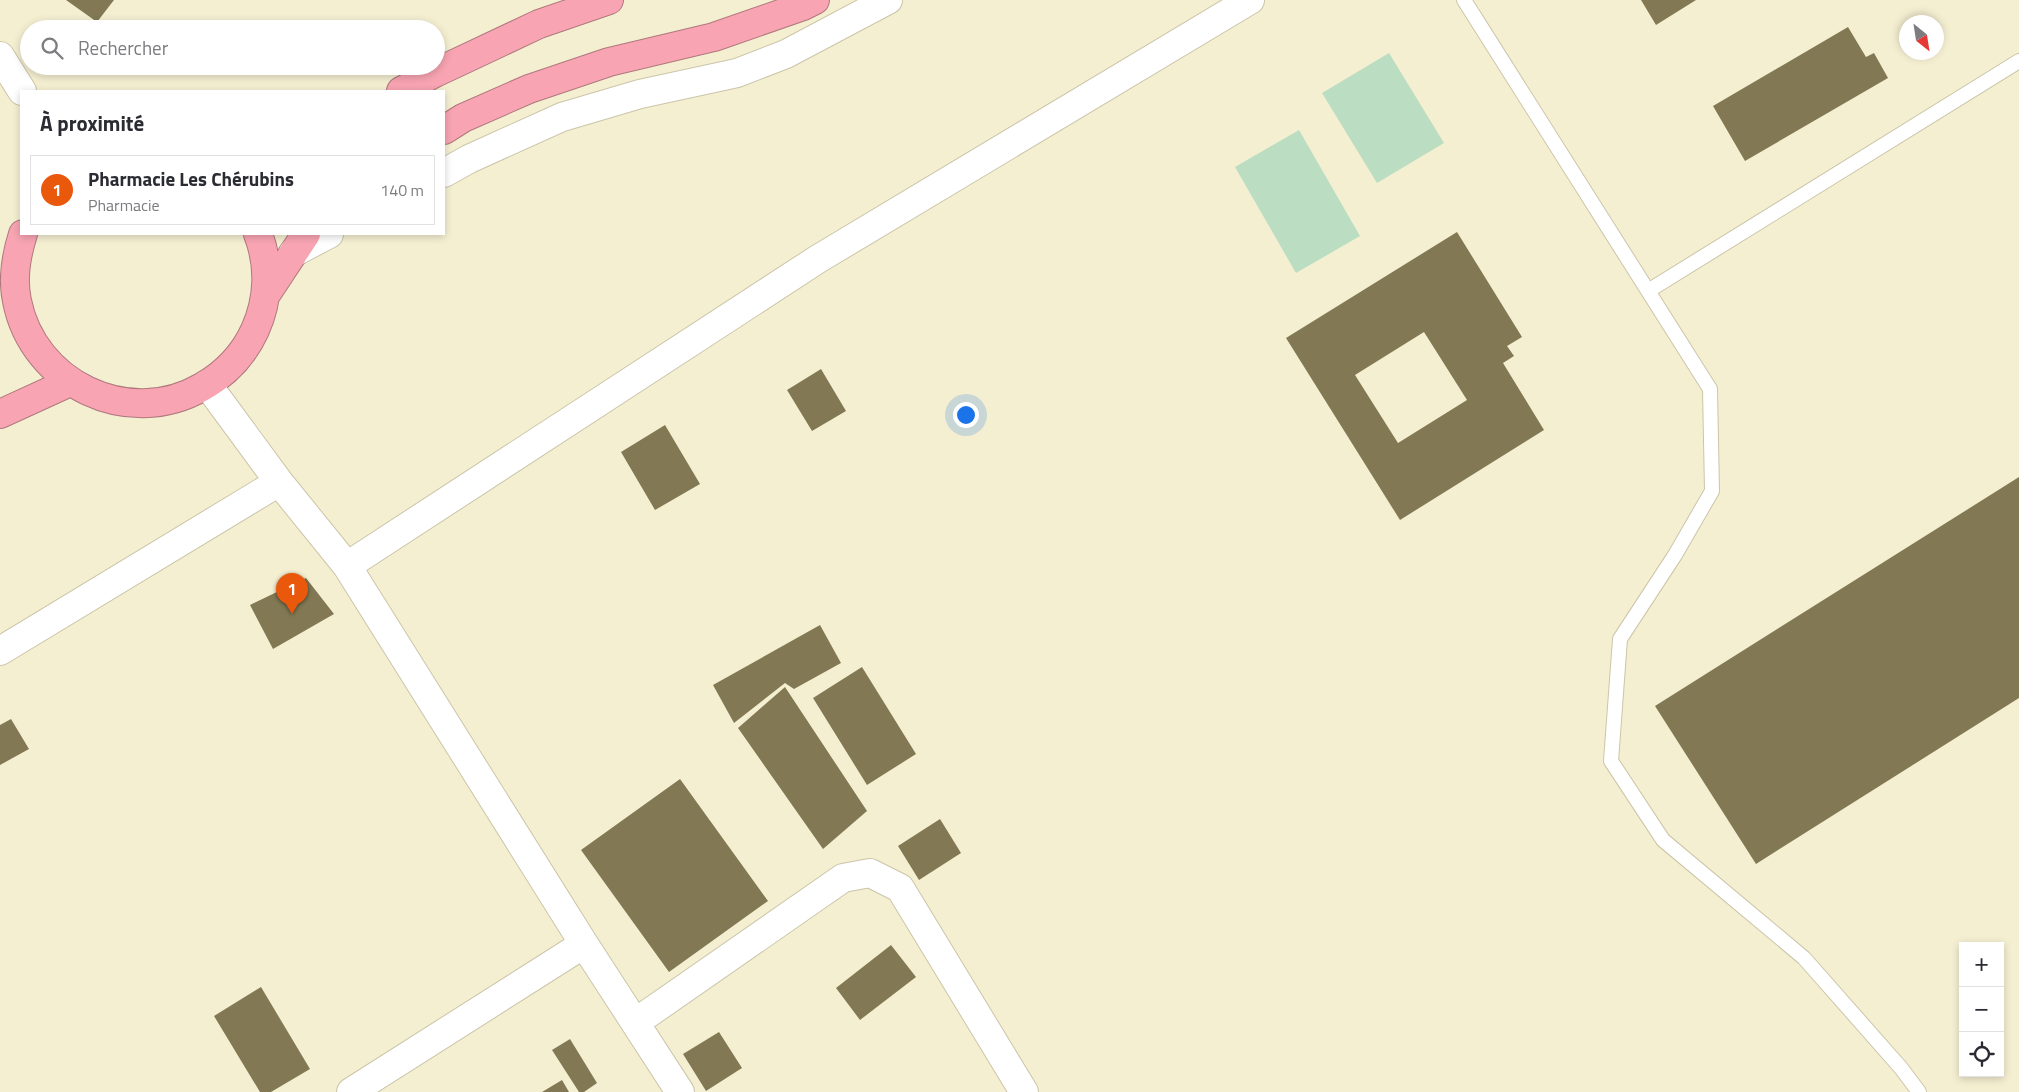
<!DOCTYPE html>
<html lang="fr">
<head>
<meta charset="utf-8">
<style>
  body { margin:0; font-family:"Titillium Web",sans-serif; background:#f7f7f7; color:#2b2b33 }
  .controls { position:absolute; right:15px; bottom:15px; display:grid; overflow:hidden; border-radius:0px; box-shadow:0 2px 8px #0003 }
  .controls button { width:45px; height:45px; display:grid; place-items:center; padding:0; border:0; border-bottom:1px solid #e1e1e2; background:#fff; color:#2b2b33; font:25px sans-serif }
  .compass { position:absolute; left:1899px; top:15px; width:45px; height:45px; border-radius:50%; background:#fff; box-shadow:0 2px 8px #0003; rotate:150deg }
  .you { position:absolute; left:965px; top:414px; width:18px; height:18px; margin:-12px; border:4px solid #fff; border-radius:50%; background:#1a73e8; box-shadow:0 0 0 8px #1a73e833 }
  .badge { display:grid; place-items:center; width:32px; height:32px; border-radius:50%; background:#ea580c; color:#fff; font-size:16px; font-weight:700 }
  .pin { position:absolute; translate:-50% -41px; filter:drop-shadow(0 1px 2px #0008) }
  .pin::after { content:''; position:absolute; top:26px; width:18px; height:15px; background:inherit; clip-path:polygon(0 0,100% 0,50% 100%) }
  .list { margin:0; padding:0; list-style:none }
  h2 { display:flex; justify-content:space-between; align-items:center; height:65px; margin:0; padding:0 20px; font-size:21px }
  h2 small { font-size:16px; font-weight:400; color:#7c7c81 }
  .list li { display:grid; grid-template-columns:32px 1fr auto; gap:15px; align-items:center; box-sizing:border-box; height:70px; margin:0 10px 10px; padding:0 10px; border:1px solid #e1e1e2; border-radius:0px }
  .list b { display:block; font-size:19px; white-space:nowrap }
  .list p { margin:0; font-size:16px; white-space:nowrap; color:#7c7c81 }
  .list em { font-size:16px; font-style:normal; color:#7c7c81 }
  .icon { flex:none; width:28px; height:28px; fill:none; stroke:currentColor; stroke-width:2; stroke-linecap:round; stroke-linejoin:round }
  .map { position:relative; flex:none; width:2019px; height:1092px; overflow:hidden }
  .search { position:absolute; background:#fff; box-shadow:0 2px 8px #0003; left:20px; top:20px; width:425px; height:55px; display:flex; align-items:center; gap:12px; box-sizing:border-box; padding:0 18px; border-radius:28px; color:#7c7c81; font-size:19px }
  .panel { position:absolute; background:#fff; box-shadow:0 2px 8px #0003; left:20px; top:90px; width:425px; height:145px; border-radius:0px }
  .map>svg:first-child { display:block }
  .green { fill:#bbddc1 }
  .building { fill:#827954; fill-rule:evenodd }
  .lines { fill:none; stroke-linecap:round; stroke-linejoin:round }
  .lane-casing { stroke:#cbc5a9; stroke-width:16 }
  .street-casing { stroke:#cbc5a9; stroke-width:30 }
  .highway-casing { stroke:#af787d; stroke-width:30 }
  .lane { stroke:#fff; stroke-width:14 }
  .street { stroke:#fff; stroke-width:28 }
  .highway { stroke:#f8a4b2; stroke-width:28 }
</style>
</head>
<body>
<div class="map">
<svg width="2019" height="1092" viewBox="0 0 2019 1092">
  <rect width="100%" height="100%" fill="#f5efd2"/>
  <path class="green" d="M1389,53L1444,143L1377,183L1322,93Z
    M1299,130L1360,236L1296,273L1235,167Z"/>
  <path class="building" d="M66,0H114L97,22Z
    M1641,0H1696L1656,25Z
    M1848,27L1866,57L1874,53L1888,78L1745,161L1713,106Z
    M1457,232L1522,337L1507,346L1514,356L1503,363L1544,430L1400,520L1286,338ZM1424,332L1467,400L1398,443L1355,375Z
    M821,369L846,411L812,431L787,390Z
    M665,425L700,484L655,510L621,452Z
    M2019,477V698L1756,864L1655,706Z
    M306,578L334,614L273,649L250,605Z
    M820,625L841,663L794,689L785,683L734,723L713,685Z
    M862,667L916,754L867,785L813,698Z
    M785,687L867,811L823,849L738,728Z
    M11,719L29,749L0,765V725Z
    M680,779L768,901L669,972L581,850Z
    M940,819L961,853L919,880L898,846Z
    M891,945L916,977L860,1020L836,988Z
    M261,987L310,1069L271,1092H260L214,1016Z
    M719,1032L742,1068L706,1091L683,1054Z
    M570,1039L597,1083L584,1092H579L552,1050Z
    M562,1080L569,1092H542Z"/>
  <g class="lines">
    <defs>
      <path id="lane" d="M1464,0L1710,389L1712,491L1675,555L1620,639L1611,761L1663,840L1804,958L1901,1068L1919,1092
        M1648,291L2019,61"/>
      <path id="street" d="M0,56L22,91
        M444,173L469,159L562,117L640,94L737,73L786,54L888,0
        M293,253L329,234
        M207,384L279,482L347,566L584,944L680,1092
        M347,566L818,259L1250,0
        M0,651L279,482
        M636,1022L843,878L870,873L900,888L1024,1092
        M351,1092L584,944"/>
      <path id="highway" d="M401,91L435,73L539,24L609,0
        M444,130L463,118L529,89L609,62L714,37L803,6L815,0
        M23,234C16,256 12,278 17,301C33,383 128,430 202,387C225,374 244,354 255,330C269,299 270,265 258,234
        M265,296L306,234
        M0,414L70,382"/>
    </defs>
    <use href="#lane" class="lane-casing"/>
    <use href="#street" class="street-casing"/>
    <use href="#highway" class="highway-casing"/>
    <use href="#lane" class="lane"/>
    <use href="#street" class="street"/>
    <use href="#highway" class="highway"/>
  </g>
</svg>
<div class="controls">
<button>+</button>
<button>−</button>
<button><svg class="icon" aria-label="locate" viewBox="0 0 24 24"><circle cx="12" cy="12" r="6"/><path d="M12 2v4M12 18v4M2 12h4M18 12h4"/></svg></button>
</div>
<svg class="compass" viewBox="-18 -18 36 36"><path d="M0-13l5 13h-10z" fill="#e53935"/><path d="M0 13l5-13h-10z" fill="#7c7c81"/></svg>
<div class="you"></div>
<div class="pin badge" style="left:292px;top:614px">1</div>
<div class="search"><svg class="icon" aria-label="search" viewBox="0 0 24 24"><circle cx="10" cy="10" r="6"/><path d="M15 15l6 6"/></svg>Rechercher</div>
<section class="panel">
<h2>À proximité<small></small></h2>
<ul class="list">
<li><span class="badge">1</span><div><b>Pharmacie Les Chérubins</b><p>Pharmacie</p></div><em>140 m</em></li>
</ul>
</section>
</div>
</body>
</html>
